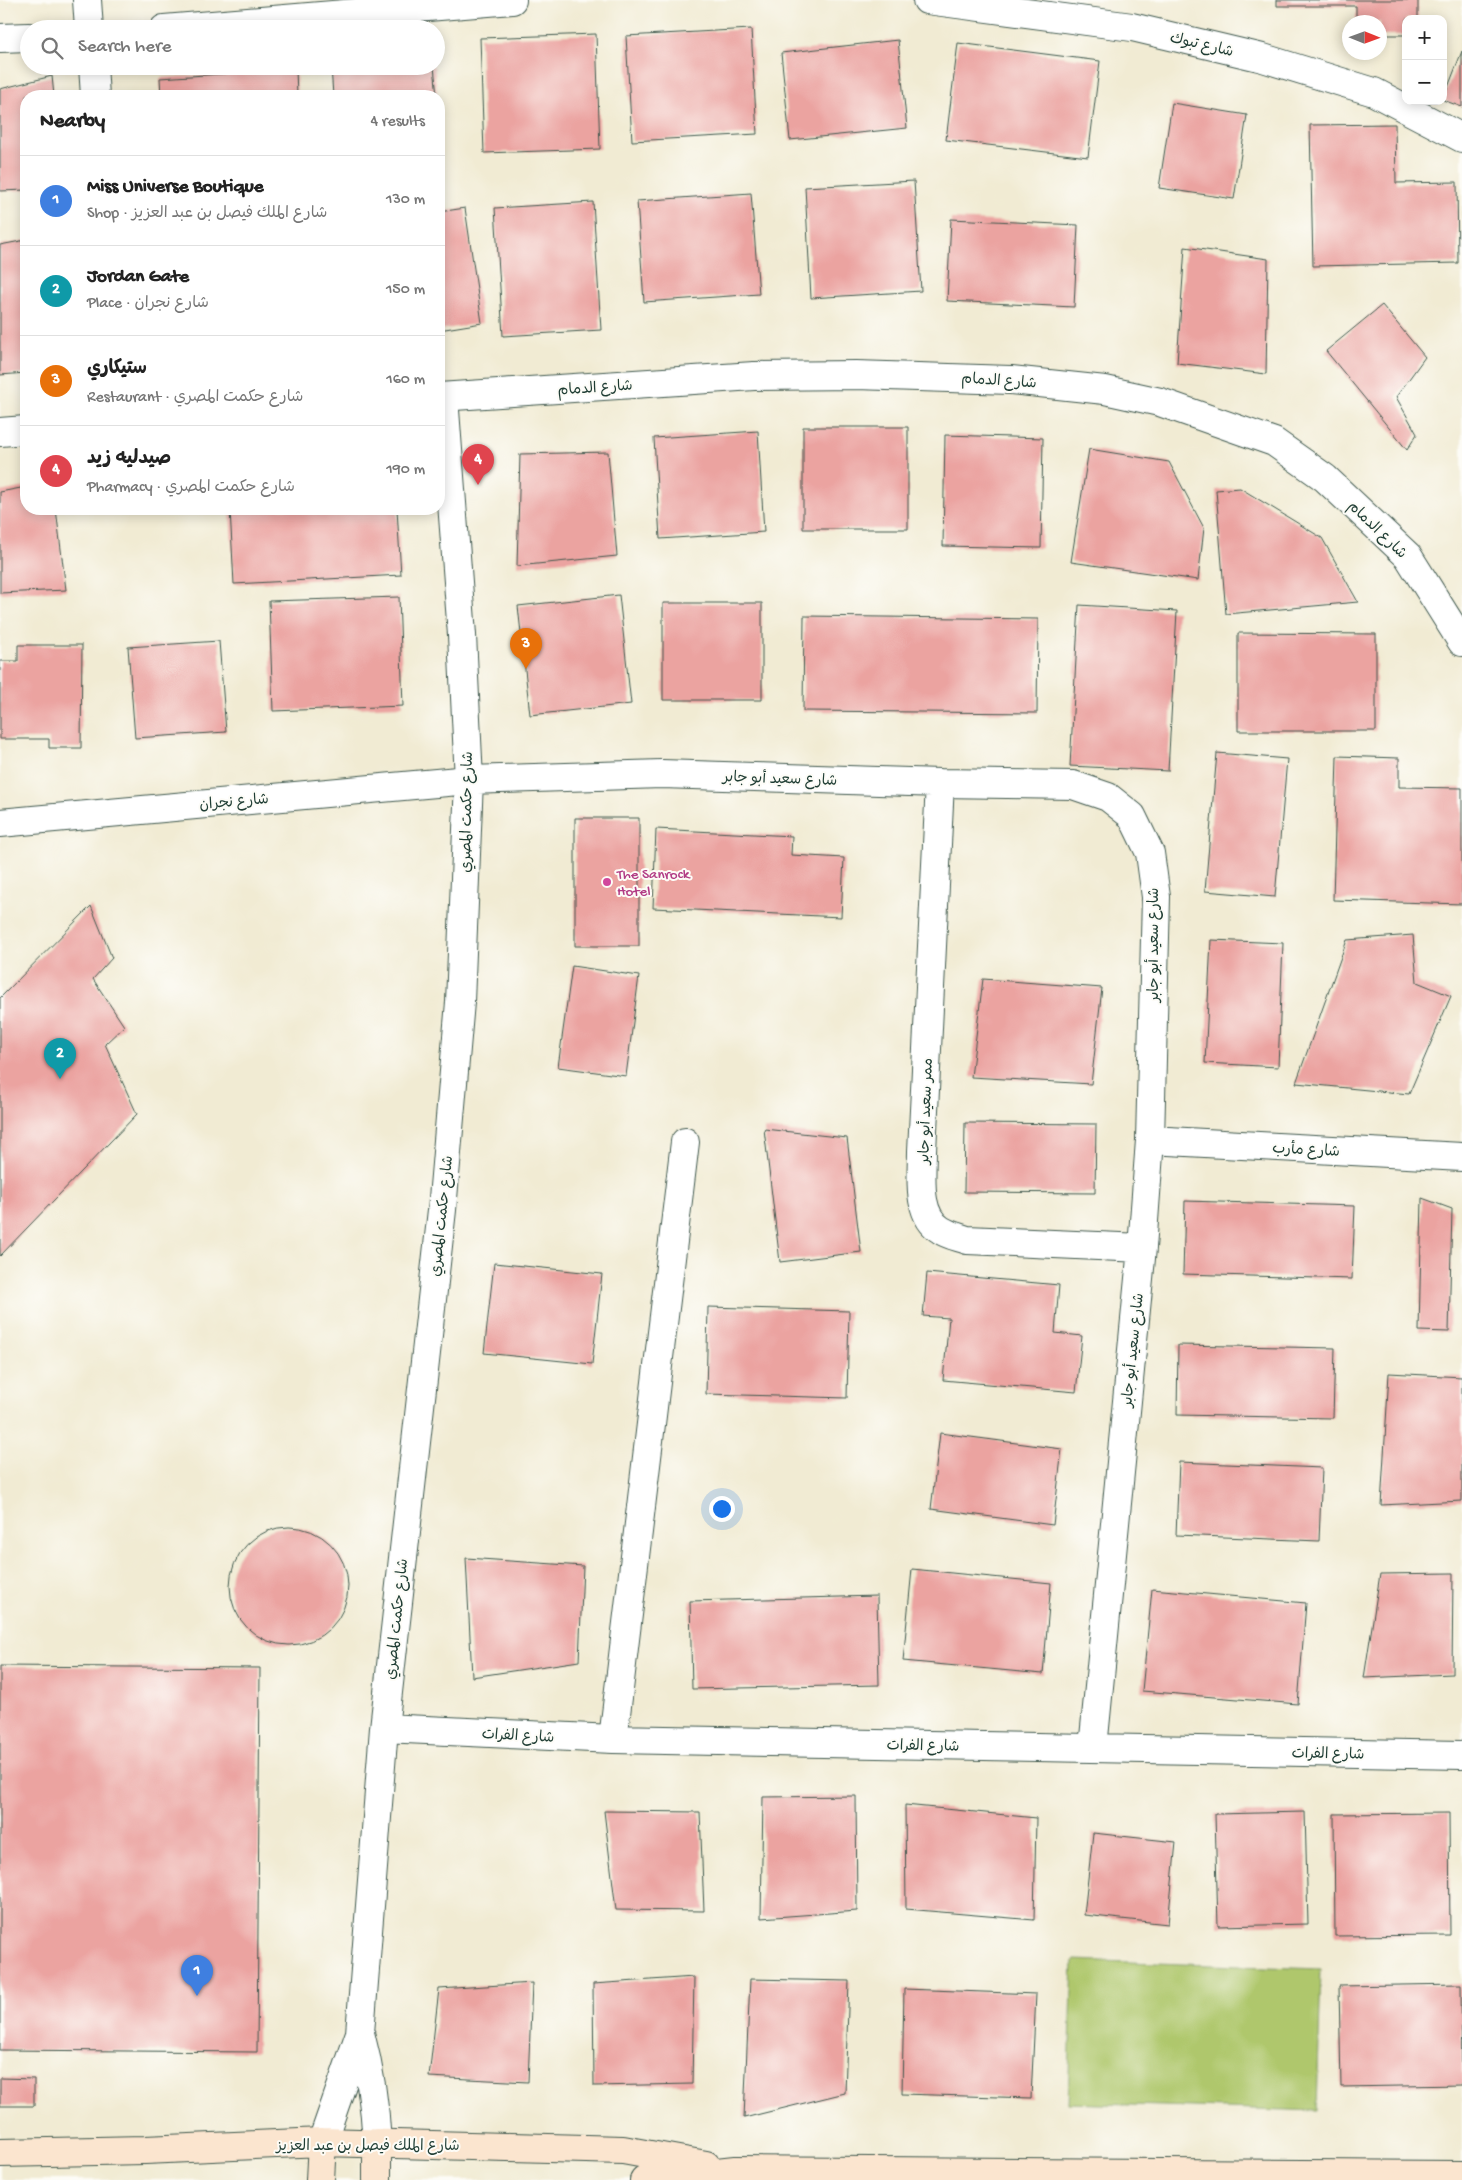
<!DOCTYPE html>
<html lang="en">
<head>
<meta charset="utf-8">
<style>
  body { margin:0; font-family:"Gochi Hand","Playpen Sans Arabic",sans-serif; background:#f2f2f2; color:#222 }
  .controls { position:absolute; right:15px; top:15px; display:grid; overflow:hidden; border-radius:10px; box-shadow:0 2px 12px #0003 }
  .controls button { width:45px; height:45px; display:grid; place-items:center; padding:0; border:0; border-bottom:1px solid #e0e0e0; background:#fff; color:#222; font:25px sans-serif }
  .compass { position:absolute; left:1342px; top:15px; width:45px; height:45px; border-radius:50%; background:#fff; box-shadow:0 2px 12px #0003; rotate:91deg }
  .you { position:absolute; left:721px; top:1508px; width:18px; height:18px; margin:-12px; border:4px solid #fff; border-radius:50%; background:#1a73e8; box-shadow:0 0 0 8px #1a73e833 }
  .badge { display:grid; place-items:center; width:32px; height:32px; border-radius:50%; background:#b5179e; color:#fff; font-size:16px; font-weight:700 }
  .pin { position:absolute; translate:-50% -41px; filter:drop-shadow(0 1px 2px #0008) }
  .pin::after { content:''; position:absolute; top:26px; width:18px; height:15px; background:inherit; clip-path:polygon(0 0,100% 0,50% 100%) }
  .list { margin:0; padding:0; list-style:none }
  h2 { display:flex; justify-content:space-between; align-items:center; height:65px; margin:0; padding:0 20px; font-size:21px }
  h2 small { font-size:16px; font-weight:400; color:#767676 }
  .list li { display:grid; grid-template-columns:32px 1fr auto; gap:15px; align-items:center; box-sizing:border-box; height:90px; padding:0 20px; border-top:1px solid #e0e0e0 }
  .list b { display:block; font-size:19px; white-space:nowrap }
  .list p { margin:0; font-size:16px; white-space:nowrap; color:#767676 }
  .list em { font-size:16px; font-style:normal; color:#767676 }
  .icon { flex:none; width:28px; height:28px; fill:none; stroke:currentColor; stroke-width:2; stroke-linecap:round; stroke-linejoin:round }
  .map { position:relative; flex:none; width:1462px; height:2180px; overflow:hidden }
  .search { position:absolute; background:#fff; box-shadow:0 2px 12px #0003; left:20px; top:20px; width:425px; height:55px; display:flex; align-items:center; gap:12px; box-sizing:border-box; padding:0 18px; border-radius:28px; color:#767676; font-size:19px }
  .panel { position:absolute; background:#fff; box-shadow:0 2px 12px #0003; left:20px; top:90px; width:425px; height:425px; border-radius:20px }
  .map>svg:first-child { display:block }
  .green { fill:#afc76c; stroke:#678250 }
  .building { fill:#eba3a0 }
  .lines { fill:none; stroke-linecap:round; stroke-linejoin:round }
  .street-casing { stroke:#3e574c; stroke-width:30 }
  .secondary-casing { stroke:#3e574c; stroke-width:30 }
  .street { stroke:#fff; stroke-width:28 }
  .secondary { stroke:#fbe5cf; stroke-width:28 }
  .hotel-dot { fill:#d1479c; stroke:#fdfcf7; stroke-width:2 }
  .labels { text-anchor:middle; stroke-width:4; stroke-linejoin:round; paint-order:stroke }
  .street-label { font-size:15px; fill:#1f3d34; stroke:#fdfcf7 }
  .hotel-label { font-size:15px; fill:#b23c85; stroke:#fdfcf7; text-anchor:start }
</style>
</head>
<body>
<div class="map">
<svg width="1462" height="2180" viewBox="0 0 1462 2180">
  <rect width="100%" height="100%" fill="#fdfcf7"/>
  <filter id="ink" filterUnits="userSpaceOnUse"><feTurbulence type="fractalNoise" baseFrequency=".02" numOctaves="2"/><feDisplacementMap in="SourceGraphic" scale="10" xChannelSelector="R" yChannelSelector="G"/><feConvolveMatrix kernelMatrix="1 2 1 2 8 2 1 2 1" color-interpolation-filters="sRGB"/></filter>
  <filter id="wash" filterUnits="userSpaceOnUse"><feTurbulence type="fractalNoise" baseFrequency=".0096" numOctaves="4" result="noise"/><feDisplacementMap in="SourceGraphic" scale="20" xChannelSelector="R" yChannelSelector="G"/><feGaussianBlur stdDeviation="1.12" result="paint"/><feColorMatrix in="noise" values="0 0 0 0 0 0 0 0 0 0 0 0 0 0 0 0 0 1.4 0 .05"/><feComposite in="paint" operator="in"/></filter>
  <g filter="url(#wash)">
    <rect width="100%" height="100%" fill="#f1ebd3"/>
    <path class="green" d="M1073,1960L1321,1969L1317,2111L1068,2103Z"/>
    <g id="blocks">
      <path class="building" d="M1277,0H1418V19H1406V35H1380V22H1356V6H1277Z
        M751,29L757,134L632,141L626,36Z
        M596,34L600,149L484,153L480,38Z
        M898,40L907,128L790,140L781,53Z
        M958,43L1100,61L1088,157L946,140Z
        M1462,51V107L1443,100Z
        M331,66H434L437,96H333Z
        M296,69L297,96H161L160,78Z
        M52,76L54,96H26V190L0,191V89Z
        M1172,103L1247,115L1234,199L1159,188Z
        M1395,124L1396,183L1457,182L1458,263L1313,266L1310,125Z
        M914,181L921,291L811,298L805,187Z
        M751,193L759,294L644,302L637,201Z
        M593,202L601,330L503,336L495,208Z
        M465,208L482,323L439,330V212Z
        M951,219L1078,225L1074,307L947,301Z
        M26,240V373L0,375V245Z
        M1185,247L1268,259L1266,374L1177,363Z
        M1382,305L1425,357L1396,397L1417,434L1407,450L1326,351Z
        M803,427H908V529H803Z
        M758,431L764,532L660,539L654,438Z
        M945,435L1043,438L1041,548L943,546Z
        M1089,449L1169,462L1204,528L1198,580L1071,562Z
        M608,452L617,556L517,566L520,454Z
        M26,487V509H56L66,590L0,593V492Z
        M1240,488L1322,538L1358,602L1226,614L1216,490Z
        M230,509H397L401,575L234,584Z
        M619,595L631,704L530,715L518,606Z
        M399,597L403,706L273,711L269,601Z
        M663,603H762V700H663Z
        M1079,605L1177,611L1168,771L1070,766Z
        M804,616L1038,619L1037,713L803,711Z
        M1238,633L1376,634V731H1238Z
        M219,641L226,732L135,738L128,647Z
        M18,645H82L81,748H49V739H0V661H18Z
        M1217,753L1287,759L1275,897L1205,891Z
        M1337,756L1399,758V787L1462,788V904L1333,900Z
        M575,818H639V946H575Z
        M656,829L792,836L791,855L844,858L841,917L653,908Z
        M91,906L112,958L93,979L124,1026L105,1044L137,1114L0,1256V998Z
        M1413,935L1417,982L1451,996L1409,1094L1296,1083L1347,940Z
        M1211,940L1283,943L1278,1067L1205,1063Z
        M572,966L639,976L626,1076L558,1067Z
        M983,979L1102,988L1091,1084L971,1077Z
        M965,1123L1096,1124L1095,1193L964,1192Z
        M764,1129L847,1138L861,1252L780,1262Z
        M1422,1198L1452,1209L1449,1332L1419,1331Z
        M1185,1201L1355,1206L1352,1279L1183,1274Z
        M494,1263L602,1274L592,1364L484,1353Z
        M927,1273L1059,1285L1055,1333L1082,1336L1076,1392L943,1380L949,1318L923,1316Z
        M708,1307L849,1311L847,1398L706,1394Z
        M1178,1345L1335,1348L1333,1418L1177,1415Z
        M1389,1373L1462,1377V1501L1381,1505Z
        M940,1433L1062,1449L1053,1525L931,1509Z
        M1179,1462L1322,1468L1319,1541L1176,1535Z
        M230 1586a59 59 0 1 1 118 0a59 59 0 1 1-118 0Z
        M466,1558L583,1566L579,1661L472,1677Z
        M912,1569L1051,1583L1043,1674L903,1661Z
        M1453,1573L1452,1674L1364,1678L1380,1574Z
        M1152,1589L1306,1603L1298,1704L1142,1691Z
        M877,1596L879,1685L692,1689L690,1601Z
        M0,1666L260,1668L257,2052L0,2050Z
        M856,1796L857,1911L761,1918L763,1797Z
        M905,1805L1036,1818L1034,1920L906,1909Z
        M604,1811L700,1812L704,1911L616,1910Z
        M1305,1812L1308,1924L1218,1926L1215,1814Z
        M1449,1813L1450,1935L1335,1936L1334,1814Z
        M1093,1833L1176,1842L1168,1924L1084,1915Z
        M694,1977L692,2084L594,2086L593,1984Z
        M750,1979L849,1981L845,2093L744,2118Z
        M532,1983L528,2082L429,2077L439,1989Z
        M1461,1984L1462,2085L1341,2087L1339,1986Z
        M904,1989L1036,1994L1031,2098L902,2094Z
        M0,2078L34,2079V2106H0Z"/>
    </g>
  </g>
  <g filter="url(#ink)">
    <use href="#blocks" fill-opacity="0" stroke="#3e574c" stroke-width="1"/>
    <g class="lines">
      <defs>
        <path id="street" d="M87,0L89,29
          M927,0L1132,27L1263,58L1374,92L1462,138
          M164,29L512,0
          M0,38L29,37
          M93,66L95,96
          M439,397L754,376L856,375L1011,380L1105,390L1160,402L1274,442L1325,478L1408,556L1462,642
          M0,432L26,430
          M940,783L922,1151C922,1175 916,1215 941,1230C948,1235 959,1237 967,1240L1142,1248
          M0,823L469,780L662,774L940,783L1073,785L1108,797L1132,816L1150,853L1156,897L1150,1140L1142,1248L1093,1748
          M1150,1140L1462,1157
          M384,1728L613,1739L1462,1755
          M613,1739L685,1142
          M360,2033C370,2070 375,2105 377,2143
          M322,2142L360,2033L384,1728L442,1210L460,1002L469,780L462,635L444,397"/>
        <path id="secondary" d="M0,2153L145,2150L322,2142L623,2150L706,2165
          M320,2180L322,2142
          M377,2180V2143
          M644,2180L735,2170L1462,2175"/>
      </defs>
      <use href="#street" class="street-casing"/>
      <use href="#secondary" class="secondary-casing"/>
      <use href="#street" class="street"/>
      <use href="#secondary" class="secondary"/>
    </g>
  </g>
  <circle class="hotel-dot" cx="607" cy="882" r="5"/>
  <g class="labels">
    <g class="street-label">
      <text transform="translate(1202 44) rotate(13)" y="5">شارع تبوك</text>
      <text transform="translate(999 380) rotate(4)" y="5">شارع الدمام</text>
      <text transform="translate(595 387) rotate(-4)" y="5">شارع الدمام</text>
      <text transform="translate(1378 529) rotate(44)" y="5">شارع الدمام</text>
      <text transform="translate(780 778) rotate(2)" y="5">شارع سعيد أبو جابر</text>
      <text transform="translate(234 801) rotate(-5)" y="5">شارع نجران</text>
      <text transform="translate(466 812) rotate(-89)" y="5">شارع حكمت المصري</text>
      <text transform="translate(1153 945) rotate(-90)" y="5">شارع سعيد أبو جابر</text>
      <text transform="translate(925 1111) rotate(-88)" y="5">ممر سعيد أبو جابر</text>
      <text transform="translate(1306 1149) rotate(3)" y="5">شارع مأرب</text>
      <text transform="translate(441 1216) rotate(-84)" y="5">شارع حكمت المصري</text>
      <text transform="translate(1132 1350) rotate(-84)" y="5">شارع سعيد أبو جابر</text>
      <text transform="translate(396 1619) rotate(-84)" y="5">شارع حكمت المصري</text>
      <text transform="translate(518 1735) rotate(3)" y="5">شارع الفرات</text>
      <text transform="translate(923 1745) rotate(1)" y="5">شارع الفرات</text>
      <text transform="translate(1328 1753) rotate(1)" y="5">شارع الفرات</text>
      <text x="368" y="2150">شارع الملك فيصل بن عبد العزيز</text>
    </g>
    <g class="hotel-label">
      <text x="617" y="878">The Sanrock<tspan x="617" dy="17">Hotel</tspan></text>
    </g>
  </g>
</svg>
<div class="controls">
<button>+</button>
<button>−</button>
</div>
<svg class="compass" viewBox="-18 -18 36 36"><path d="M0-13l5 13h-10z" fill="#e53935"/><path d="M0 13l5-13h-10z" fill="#767676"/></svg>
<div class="you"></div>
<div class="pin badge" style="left:197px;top:1996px;background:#3f7fe0">1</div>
<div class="pin badge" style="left:60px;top:1079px;background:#0f9aa8">2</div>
<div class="pin badge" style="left:526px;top:669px;background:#e8710a">3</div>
<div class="pin badge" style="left:478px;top:485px;background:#e0444e">4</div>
<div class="search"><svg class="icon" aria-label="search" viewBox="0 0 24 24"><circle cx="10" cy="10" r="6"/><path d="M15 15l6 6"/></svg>Search here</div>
<section class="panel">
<h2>Nearby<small>4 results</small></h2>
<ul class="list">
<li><span class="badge" style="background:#3f7fe0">1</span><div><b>Miss Universe Boutique</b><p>Shop · شارع الملك فيصل بن عبد العزيز</p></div><em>130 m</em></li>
<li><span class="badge" style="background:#0f9aa8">2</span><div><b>Jordan Gate</b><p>Place · شارع نجران</p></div><em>150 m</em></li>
<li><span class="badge" style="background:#e8710a">3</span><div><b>ستيكاري</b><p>Restaurant · شارع حكمت المصري</p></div><em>160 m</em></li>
<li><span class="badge" style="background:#e0444e">4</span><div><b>صيدليه زيد</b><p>Pharmacy · شارع حكمت المصري</p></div><em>190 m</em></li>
</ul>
</section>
</div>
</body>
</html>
